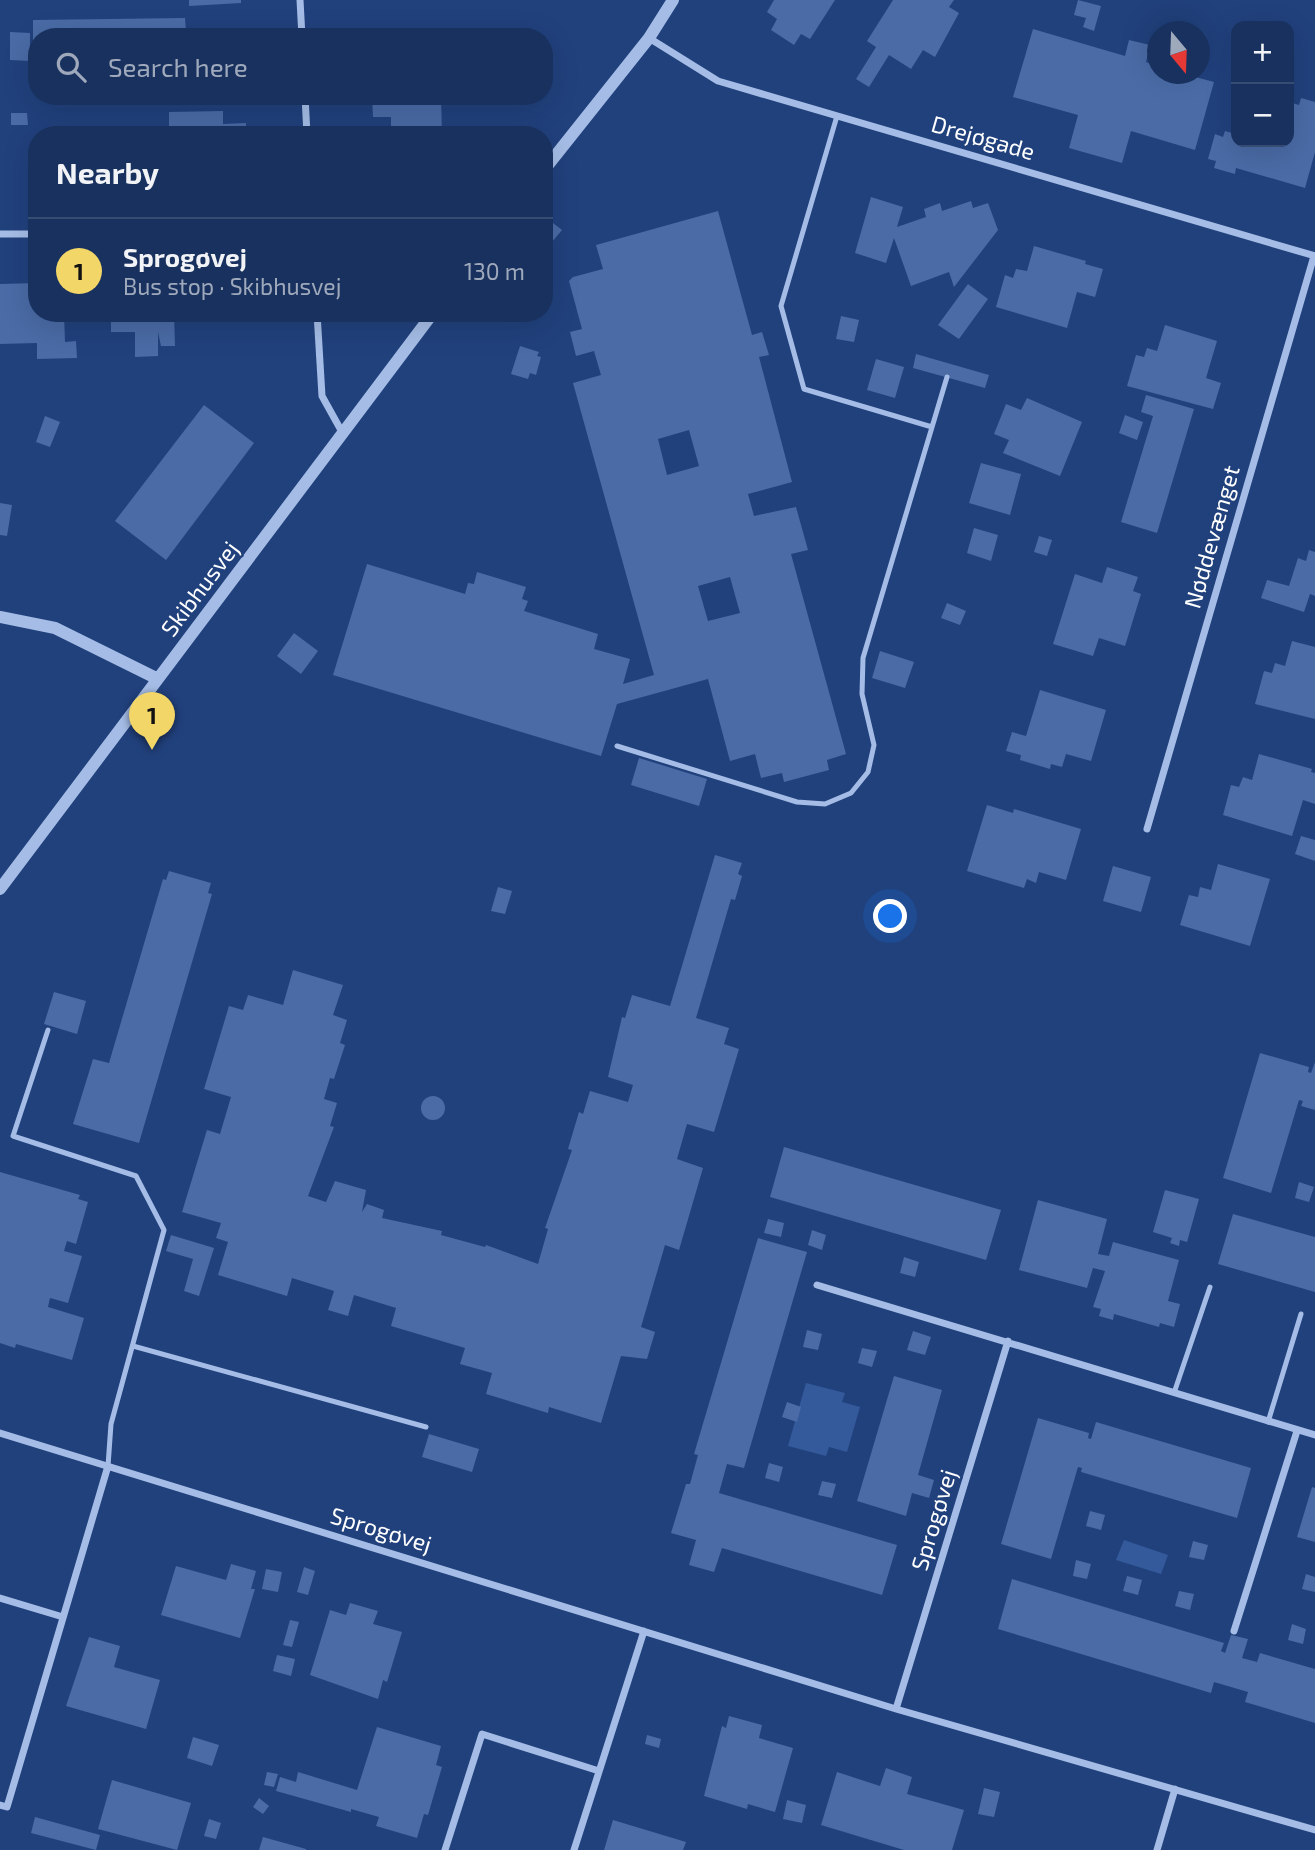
<!DOCTYPE html>
<html lang="en">
<head>
<meta charset="utf-8">
<style>
  body { margin:0; font-family:"Exo 2",sans-serif; background:#263d67; color:#f1f3f6 }
  .controls { position:absolute; right:21px; top:21px; display:grid; overflow:hidden; border-radius:14px; box-shadow:0 7px 28px #0002 }
  .controls button { width:63px; height:63px; display:grid; place-items:center; padding:0; border:0; border-bottom:2px solid #374c73; background:#19315e; color:#f1f3f6; font:35px sans-serif }
  .compass { position:absolute; left:1147px; top:21px; width:63px; height:63px; border-radius:50%; background:#19315e; box-shadow:0 7px 28px #0002; rotate:161deg }
  .you { position:absolute; left:891px; top:917px; width:24px; height:24px; margin:-18px; border:5px solid #fff; border-radius:50%; background:#1a73e8; box-shadow:0 0 0 10px #1a73e833 }
  .badge { display:grid; place-items:center; width:46px; height:46px; border-radius:50%; background:#f2d667; color:#111; font-size:23px; font-weight:700 }
  .pin { position:absolute; translate:-50% -58px; filter:drop-shadow(0 2px 4px #0008) }
  .pin::after { content:''; position:absolute; top:37px; width:24px; height:21px; background:inherit; clip-path:polygon(0 0,100% 0,50% 100%) }
  .list { margin:0; padding:0; list-style:none }
  h2 { display:flex; justify-content:space-between; align-items:center; height:91px; margin:0; padding:0 28px; font-size:30px }
  h2 small { font-size:23px; font-weight:400; color:#9fa9bc }
  .list li { display:grid; grid-template-columns:46px 1fr auto; gap:21px; align-items:center; box-sizing:border-box; height:105px; padding:0 28px; border-top:2px solid #374c73 }
  .list b { display:block; font-size:26px; white-space:nowrap }
  .list p { margin:0; font-size:23px; white-space:nowrap; color:#9fa9bc }
  .list em { font-size:23px; font-style:normal; color:#9fa9bc }
  .icon { flex:none; width:38px; height:38px; fill:none; stroke:currentColor; stroke-width:2; stroke-linecap:round; stroke-linejoin:round }
  .map { position:relative; flex:none; width:1315px; height:1850px; overflow:hidden }
  .search { position:absolute; background:#19315e; box-shadow:0 7px 28px #0002; left:28px; top:28px; width:525px; height:77px; display:flex; align-items:center; gap:18px; box-sizing:border-box; padding:0 24px; border-radius:28px; color:#9fa9bc; font-size:26px }
  .panel { position:absolute; background:#19315e; box-shadow:0 7px 28px #0002; left:28px; top:126px; width:525px; height:196px; border-radius:28px }
  .map>svg:first-child { display:block }
  .green { fill:#345a9b }
  .building { fill:#4a6ba6; fill-rule:evenodd }
  .lines { fill:none; stroke-linecap:round; stroke-linejoin:round }
  .service { stroke:#a5bde6; stroke-width:5 }
  .minor { stroke:#a5bde6; stroke-width:7 }
  .tertiary { stroke:#a5bde6; stroke-width:12 }
  .labels { text-anchor:middle; stroke-width:5; stroke-linejoin:round; paint-order:stroke }
  .street-label { font-size:23px; fill:#fff; stroke:#21417d }
</style>
</head>
<body>
<div class="map">
<svg width="1315" height="1850" viewBox="0 0 1315 1850">
  <rect width="100%" height="100%" fill="#21417d"/>
  <path class="green" d="M806,1383L845,1393L842,1402L860,1407L847,1452L829,1447L826,1456L788,1446Z
    M1124,1540L1168,1555L1161,1574L1116,1560Z"/>
  <path class="building" d="M189,0H241V3L189,6Z
    M774,0H835L810,39L801,34L794,45L771,30L777,19L767,12Z
    M893,0H954L949,7L959,13L935,57L923,50L911,69L889,55L869,87L856,79L876,47L867,41Z
    M1078,0L1101,6L1094,31L1083,27L1086,18L1074,15Z
    M185,18L186,31L242,30V37H37V57H33V20Z
    M1033,29L1125,56L1129,40L1150,45L1146,62L1158,66V74H1184L1214,82L1195,150L1131,131L1122,163L1069,148L1078,115L1013,97Z
    M10,32L30,33V61L10,60Z
    M372,96H441L442,135H391V117H373Z
    M1301,98L1315,102V152L1305,188L1236,168L1235,174L1214,168L1216,161L1208,159L1215,134L1223,137L1225,131L1236,134V142H1289V102L1299,105Z
    M223,111V124L246,123V135H169V112Z
    M11,113H27L28,125H11Z
    M871,197L903,207L897,227L926,217L924,209L940,203L942,211L971,201L973,208L988,203L998,230L954,287L949,272L911,286L894,238L886,263L855,253Z
    M718,211L752,335L762,332L769,355L759,357L792,482L748,494L754,516L796,507L808,550L791,554L846,754L827,760L829,770L784,782L782,773L761,778L755,754L730,761L708,679L617,704L601,756L333,675L367,564L465,594L468,583L474,584L477,572L526,587L522,599L528,601L524,611L598,634L594,649L630,659L623,684L654,675L573,383L601,375L594,351L576,356L570,332L582,329L569,281L573,277L603,269L596,245ZM689,430L699,466L667,475L658,439ZM730,577L740,613L708,621L698,586Z
    M553,223L562,230L546,249L544,233Z
    M1034,246L1086,261L1085,264L1103,269L1095,297L1077,292L1067,328L996,307L1005,275L1013,278L1016,269L1027,271Z
    M37,283V313H64L65,342L76,341L77,358L37,359V343L0,344V284Z
    M968,284L988,299L959,339L938,325Z
    M111,313H174L175,346H161L158,332V356L135,357V332H111Z
    M841,316L859,320L854,342L836,339Z
    M1165,325L1217,341L1206,378L1221,383L1213,409L1127,386L1136,355L1144,357L1147,348L1157,351Z
    M520,346L539,352L537,356L541,357L536,375L530,373L528,379L511,374Z
    M916,354L989,375L985,388L913,368Z
    M876,359L904,367L895,398L867,390Z
    M1146,395L1194,409L1157,533L1121,522L1153,416L1141,412Z
    M1027,398L1082,422L1060,476L1003,453L1009,440L994,434L1006,404L1021,410Z
    M204,405L254,443L166,560L115,521Z
    M1125,415L1143,422L1137,440L1119,433Z
    M45,416L60,422L50,447L36,442Z
    M981,463L1021,474L1010,515L969,503Z
    M0,503L12,505L7,536L0,535Z
    M974,528L998,535L991,561L967,553Z
    M1039,536L1052,540L1047,556L1034,552Z
    M1309,550L1315,552V596L1310,594L1304,612L1261,598L1267,580L1289,586L1298,558L1306,561Z
    M1107,567L1138,577L1133,591L1141,594L1125,646L1099,638L1093,656L1053,644L1075,574L1102,583Z
    M947,603L966,611L960,625L941,618Z
    M294,633L318,651L301,674L277,656Z
    M1292,641L1315,647V719L1255,704L1264,671L1272,673L1275,663L1285,666Z
    M880,651L914,662L905,688L872,678Z
    M1040,690L1106,710L1091,761L1066,754L1062,767L1051,764L1050,769L1020,760L1021,755L1006,751L1012,732L1026,736Z
    M1259,754L1312,769L1311,772L1315,773V804L1303,800L1292,836L1223,815L1231,785L1239,787L1243,777L1252,780Z
    M639,758L707,779L699,806L631,785Z
    M987,805L1013,813L1014,809L1081,829L1066,880L1039,872L1036,883L1027,879L1024,888L967,871Z
    M1301,836L1315,840V861L1295,854Z
    M715,855L742,863L738,874L742,876L735,900L731,899L696,1018L729,1028L724,1044L739,1049L714,1132L687,1124L677,1159L703,1168L679,1250L665,1245L641,1327L655,1332L647,1359L621,1356L601,1423L549,1407L548,1413L486,1394L492,1373L460,1364L465,1348L391,1326L396,1308L354,1295L348,1316L328,1310L334,1291L292,1278L287,1296L218,1275L228,1242L216,1238L221,1223L182,1212L207,1130L220,1134L231,1097L204,1089L229,1006L243,1010L248,995L283,1005L293,970L343,985L333,1015L347,1020L340,1043L345,1045L334,1079L330,1078L324,1099L337,1103L330,1126L334,1127L308,1196L326,1202L335,1181L366,1190L362,1212L367,1204L384,1210L382,1218L442,1231L441,1235L485,1247L486,1245L538,1264L548,1229L545,1228L572,1150L568,1149L579,1112L583,1114L590,1091L628,1102L633,1085L608,1077L622,1017L625,1018L632,995L670,1006Z
    M1218,864L1270,879L1250,946L1180,925L1189,895L1198,897L1200,887L1211,890Z
    M1113,866L1151,877L1141,912L1103,901Z
    M169,871L211,883L208,893L212,894L139,1143L73,1124L93,1059L109,1063L163,879L166,880Z
    M498,887L512,891L505,914L491,911Z
    M54,992L86,1001L77,1034L44,1024Z
    M1260,1053L1309,1067L1308,1072L1311,1073L1315,1062V1110L1301,1106L1303,1101L1299,1100L1271,1193L1223,1178Z
    M421 1108a12 12 0 1 1 24 0a12 12 0 1 1-24 0Z
    M784,1147L1001,1210L986,1260L770,1197Z
    M0,1172L80,1195L78,1199L88,1202L76,1244L67,1241L64,1251L82,1256L68,1303L50,1298L48,1307L84,1318L72,1360L16,1344L15,1348L0,1343Z
    M1299,1182L1314,1187L1309,1202L1295,1198Z
    M1165,1190L1199,1199L1187,1242L1180,1240L1179,1246L1170,1243L1172,1238L1153,1232Z
    M1038,1200L1107,1219L1098,1254L1109,1256L1113,1242L1179,1260L1168,1301L1180,1304L1174,1327L1160,1323L1159,1327L1114,1314L1113,1320L1099,1316L1101,1309L1093,1307L1105,1271L1093,1268L1087,1288L1019,1270Z
    M1233,1214L1315,1237V1292L1218,1264Z
    M768,1219L784,1223L781,1237L764,1233Z
    M812,1230L826,1235L822,1250L808,1245Z
    M171,1235L214,1248L199,1296L184,1291L193,1259L166,1251Z
    M758,1238L807,1252L744,1468L727,1464L719,1493L897,1545L882,1595L722,1548L714,1572L689,1565L696,1540L671,1533L686,1484H690L698,1455L694,1454Z
    M904,1257L919,1262L915,1277L900,1273Z
    M807,1330L822,1334L818,1350L803,1347Z
    M913,1331L931,1337L925,1355L907,1350Z
    M862,1348L877,1351L872,1367L858,1363Z
    M894,1376L942,1390L918,1475L934,1480L929,1498L912,1493L906,1516L857,1501Z
    M787,1402L801,1407L797,1422L782,1417Z
    M1038,1418L1089,1433L1088,1438L1091,1439L1096,1422L1251,1468L1237,1518L1081,1472L1082,1468L1078,1467L1051,1559L1001,1544Z
    M429,1434L479,1449L472,1472L422,1457Z
    M769,1463L783,1467L779,1482L765,1478Z
    M822,1481L836,1484L832,1498L818,1495Z
    M1312,1487L1315,1488V1542L1297,1537Z
    M1090,1511L1105,1515L1101,1530L1086,1526Z
    M1193,1541L1208,1545L1204,1560L1189,1557Z
    M1076,1560L1091,1564L1087,1579L1073,1576Z
    M231,1564L256,1571L251,1589H255L240,1638L161,1615L176,1566L226,1580Z
    M304,1567L315,1571L308,1595L297,1592Z
    M266,1569L282,1572L278,1592L262,1589Z
    M1306,1574L1315,1577V1592L1302,1589Z
    M1127,1576L1142,1580L1138,1595L1123,1591Z
    M1012,1579L1224,1643L1221,1651L1225,1653L1231,1635L1248,1639L1242,1658L1257,1662L1260,1653L1315,1669V1723L1245,1702L1248,1692L1214,1682L1211,1693L998,1629Z
    M1179,1591L1194,1594L1190,1610L1175,1606Z
    M350,1603L378,1611L373,1624L402,1632L387,1682L383,1680L378,1699L310,1675L330,1610L346,1615Z
    M290,1620L299,1622L292,1647L283,1645Z
    M1292,1624L1306,1629L1303,1644L1288,1640Z
    M89,1637L120,1646L114,1667L160,1680L146,1729L66,1706Z
    M277,1655L295,1659L291,1676L273,1671Z
    M729,1716L762,1725L759,1738L793,1748L775,1812L748,1804L747,1809L704,1796L722,1726L726,1728Z
    M377,1727L441,1746L436,1765L442,1767L428,1815L424,1814L417,1838L376,1826L379,1817L351,1809V1812L276,1791L280,1777L296,1782L298,1772L357,1790Z
    M647,1735L661,1739L659,1748L645,1744Z
    M193,1737L219,1745L212,1766L187,1758Z
    M886,1768L912,1777L907,1794L964,1810L952,1850H904L821,1825L837,1772L880,1786Z
    M267,1772L278,1774L274,1787L264,1785Z
    M112,1780L191,1803L177,1850L98,1829Z
    M984,1788L1000,1792L994,1817L978,1814Z
    M259,1798L269,1806L263,1814L253,1807Z
    M787,1800L806,1805L802,1823L783,1819Z
    M35,1817L100,1835L96,1850L31,1833Z
    M209,1819L221,1823L216,1839L204,1836Z
    M613,1820L686,1842L683,1850H604Z
    M263,1837L306,1849V1850H259Z"/>
  <g class="lines">
    <path class="service" d="M837,116L781,306L804,389L932,427
      M617,746L797,802L825,804L851,793L868,772L874,745L862,694L863,658L947,377
      M48,1030L13,1136L136,1176L164,1230L111,1424L108,1466
      M133,1346L426,1427
      M1174,1393L1210,1287
      M1268,1422L1301,1314"/>
    <path class="minor" d="M300,0L302,37
      M649,38L718,81L1315,256
      M305,96L307,135
      M0,234H37
      M317,313L322,396L342,432
      M1147,829L1314,256
      M817,1285L1315,1435
      M0,1433L896,1709L1315,1830
      M0,1598L63,1617
      M1234,1631L1297,1431
      M896,1709L1008,1341
      M0,1805L7,1807L108,1466
      M445,1850L482,1734L599,1771
      M574,1850L644,1631
      M1157,1850L1175,1789"/>
    <path class="tertiary" d="M544,170L649,38L673,0
      M0,617L55,628L158,679
      M0,889L433,313"/>
  </g>
  <g class="labels">
    <g class="street-label">
      <text transform="translate(983 138) rotate(16)" y="8">Drejøgade</text>
      <text transform="translate(1212 537) rotate(-74)" y="8">Nøddevænget</text>
      <text transform="translate(200 589) rotate(-53)" y="8">Skibhusvej</text>
      <text transform="translate(934 1520) rotate(-73)" y="8">Sprogøvej</text>
      <text transform="translate(381 1530) rotate(17)" y="8">Sprogøvej</text>
    </g>
  </g>
</svg>
<div class="controls">
<button>+</button>
<button>−</button>
</div>
<svg class="compass" viewBox="-18 -18 36 36"><path d="M0-13l5 13h-10z" fill="#e53935"/><path d="M0 13l5-13h-10z" fill="#9fa9bc"/></svg>
<div class="you"></div>
<div class="pin badge" style="left:152px;top:750px">1</div>
<div class="search"><svg class="icon" aria-label="search" viewBox="0 0 24 24"><circle cx="10" cy="10" r="6"/><path d="M15 15l6 6"/></svg>Search here</div>
<section class="panel">
<h2>Nearby<small></small></h2>
<ul class="list">
<li><span class="badge">1</span><div><b>Sprogøvej</b><p>Bus stop · Skibhusvej</p></div><em>130 m</em></li>
</ul>
</section>
</div>
</body>
</html>
